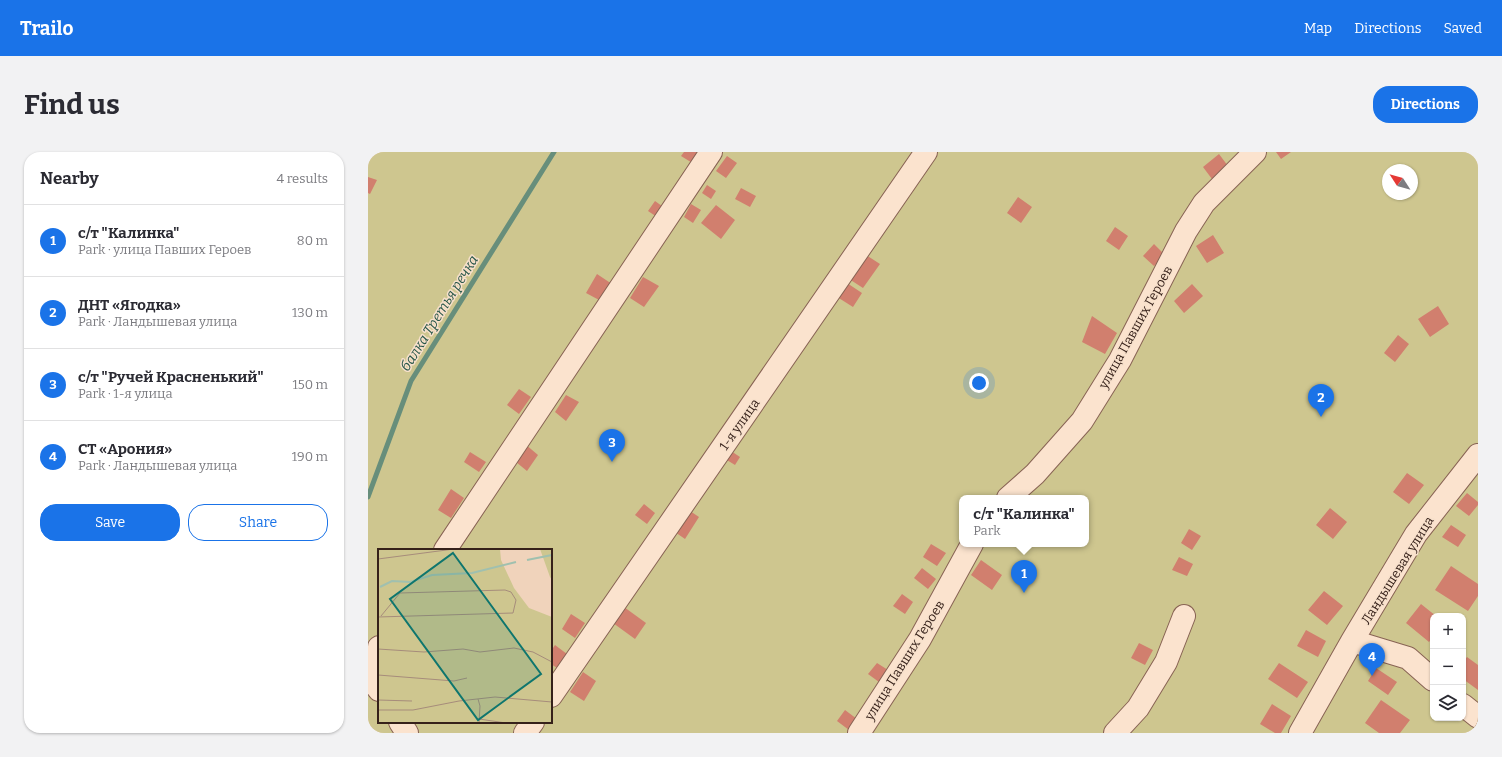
<!DOCTYPE html>
<html lang="en">
<head>
<meta charset="utf-8">
<style>
  body { margin:0; font-family:Bitter,serif; background:#f2f2f3; color:#2b2b33 }
  .controls { position:absolute; right:12px; bottom:12px; display:grid; overflow:hidden; border-radius:8px; box-shadow:0 1px 3px #0004 }
  .controls button { width:36px; height:36px; display:grid; place-items:center; padding:0; border:0; border-bottom:1px solid #e1e1e2; background:#fff; color:#2b2b33; font:20px sans-serif }
  .compass { position:absolute; left:1014px; top:12px; width:36px; height:36px; border-radius:50%; background:#fff; box-shadow:0 1px 3px #0004; rotate:306deg }
  .you { position:absolute; left:611px; top:231px; width:14px; height:14px; margin:-10px; border:3px solid #fff; border-radius:50%; background:#1a73e8; box-shadow:0 0 0 6px #1a73e833 }
  .badge { display:grid; place-items:center; width:26px; height:26px; border-radius:50%; background:#1a73e8; color:#fff; font-size:13px; font-weight:700 }
  .pin { position:absolute; translate:-50% -33px; filter:drop-shadow(0 1px 2px #0008) }
  .pin::after { content:''; position:absolute; top:21px; width:14px; height:12px; background:inherit; clip-path:polygon(0 0,100% 0,50% 100%) }
  .popup { position:absolute; left:591px; top:343px; width:130px; height:52px; box-sizing:border-box; display:grid; place-content:center; border-radius:8px; background:#fff; filter:drop-shadow(0 1px 3px #0005); font-size:13px; white-space:nowrap; color:#7c7c81 }
  .popup b { font-size:15px; color:#2b2b33 }
  .popup::after { content:''; position:absolute; left:50%; top:100%; margin-left:-8px; border:8px solid transparent; border-top-color:#fff }
  .list { margin:0; padding:0; list-style:none }
  h2 { display:flex; justify-content:space-between; align-items:center; height:52px; margin:0; padding:0 16px; font-size:17px }
  h2 small { font-size:13px; font-weight:400; color:#7c7c81 }
  .list li { display:grid; grid-template-columns:26px 1fr auto; gap:12px; align-items:center; box-sizing:border-box; height:72px; padding:0 16px; border-top:1px solid #e1e1e2 }
  .list b { display:block; font-size:15px; white-space:nowrap }
  .list p { margin:0; font-size:13px; white-space:nowrap; color:#7c7c81 }
  .list em { font-size:13px; font-style:normal; color:#7c7c81 }
  .actions { display:flex; gap:8px; padding:12px 16px }
  .actions a { flex:1; padding:9px 0; border:1px solid #1a73e8; border-radius:16px; text-align:center; font-size:14px; color:#1a73e8 }
  .actions .main { background:#1a73e8; color:#fff }
  .icon { flex:none; width:22px; height:22px; fill:none; stroke:currentColor; stroke-width:2; stroke-linecap:round; stroke-linejoin:round }
  .map { position:relative; flex:none; width:1110px; height:581px; overflow:hidden; border-radius:16px }
  header { display:flex; align-items:center; gap:24px; box-sizing:border-box; height:56px; padding:0 20px; background:#1a73e8; color:#fff }
  header strong { font-size:19px }
  nav { display:flex; gap:22px; margin-inline-start:auto; font-size:14px }
  .intro { display:flex; align-items:center; justify-content:space-between; box-sizing:border-box; height:96px; padding:0 24px }
  h1 { margin:0; font-size:28px }
  .button { padding:10px 18px; border-radius:16px; background:#1a73e8; color:#fff; font-size:14px; font-weight:700 }
  main { display:flex; gap:24px; padding:0 24px }
  aside { flex:1; background:#fff; border-radius:16px; box-shadow:0 1px 3px #0004 }
  .map>svg:first-child { display:block }
  .green { fill:#cec68f; fill-rule:evenodd }
  .lines { fill:none; stroke-linecap:round; stroke-linejoin:round }
  .stream { stroke:#678e7b; stroke-width:5 }
  .building { fill:#d17f6e }
  .minor-casing { stroke:#886354; stroke-width:24 }
  .minor { stroke:#fbe3ce; stroke-width:22 }
  .labels { text-anchor:middle; stroke-width:3; stroke-linejoin:round; paint-order:stroke }
  .street-label { font-size:13px; fill:#36211a; stroke:#f7e0cb }
  .water-label { font-size:14px; font-style:italic; fill:#285749; stroke:#f7e0cb }
  .inset-river { fill:none; stroke:#a0c0af; stroke-width:2 }
  .inset-road { fill:none; stroke:#a68c7b; stroke-width:1 }
  .view { fill:#0f766e; fill-opacity:0.15; stroke:#0f766e; stroke-width:2 }
  .inset-edge { fill:none; stroke:#36211a; stroke-width:2 }
</style>
</head>
<body>
<header>
<strong>Trailo</strong>
<nav><a>Map</a><a>Directions</a><a>Saved</a></nav>
</header>
<div class="intro"><h1>Find us</h1><a class="button">Directions</a></div>
<main>
<aside>
<h2>Nearby<small>4 results</small></h2>
<ul class="list">
<li><span class="badge">1</span><div><b>с/т &quot;Калинка&quot;</b><p>Park · улица Павших Героев</p></div><em>80 m</em></li>
<li><span class="badge">2</span><div><b>ДНТ «Ягодка»</b><p>Park · Ландышевая улица</p></div><em>130 m</em></li>
<li><span class="badge">3</span><div><b>с/т &quot;Ручей Красненький&quot;</b><p>Park · 1-я улица</p></div><em>150 m</em></li>
<li><span class="badge">4</span><div><b>СТ «Арония»</b><p>Park · Ландышевая улица</p></div><em>190 m</em></li>
</ul>
<div class="actions"><a class="main">Save</a><a>Share</a></div>
</aside>
<div class="map">
<svg width="1110" height="581" viewBox="0 0 1110 581">
  <rect width="100%" height="100%" fill="#f0d3bb"/>
  <path class="green" d="M0,0H1110V581H0ZM1020,18H1044V42H1020ZM594,346H718V392H594ZM11,398H183V570H11ZM1065,464H1095V566H1065Z"/>
  <g class="lines">
    <path class="stream" d="M0,345L43,229L186,0"/>
  </g>
  <path class="building" d="M316,0H334L326,12L313,4Z
    M908,0H923L913,7Z
    M851,2L860,14L844,27L835,15Z
    M359,4L369,11L358,26L348,19Z
    M0,25L9,28L2,42L0,41Z
    M339,33L348,39L343,47L334,41Z
    M373,36L388,44L382,55L367,47Z
    M650,45L664,55L653,71L639,61Z
    M287,49L298,57L292,67L280,59Z
    M323,52L333,58L325,71L316,65Z
    M348,53L367,68L353,87L333,71Z
    M747,75L760,84L751,98L738,89Z
    M845,83L856,101L839,111L828,94Z
    M786,92L797,103L786,114L775,104Z
    M495,101L512,112L495,136L478,125Z
    M229,122L244,132L233,149L218,141Z
    M275,125L291,134L276,155L262,146Z
    M476,129L494,141L485,155L466,143Z
    M824,132L835,144L816,161L806,149Z
    M1070,154L1081,172L1062,185L1050,167Z
    M724,164L749,181L737,202L714,190Z
    M1030,183L1041,192L1027,210L1016,201Z
    M151,237L163,245L151,262L139,253Z
    M198,243L211,250L198,269L187,260Z
    M157,292L170,303L159,319L148,310Z
    M360,297L372,305L367,313L354,305Z
    M102,300L118,310L111,320L96,310Z
    M1039,321L1056,333L1041,352L1025,340Z
    M83,337L96,346L83,366L70,358Z
    M1099,341L1110,350V353L1101,364L1088,354Z
    M276,352L287,361L279,372L267,363Z
    M962,356L979,370L965,387L948,373Z
    M319,357L331,365L317,387L304,378Z
    M1083,373L1098,383L1090,395L1074,385Z
    M821,377L833,384L824,398L813,391Z
    M563,392L578,401L569,414L555,405Z
    M811,405L825,412L819,424L804,418Z
    M613,408L634,423L624,438L603,423Z
    M1083,414L1110,432V444L1100,459L1067,438Z
    M554,416L568,427L560,437L546,426Z
    M956,439L975,454L959,473L940,458Z
    M534,442L545,450L537,462L525,454Z
    M1053,452L1068,464H1065V485L1061,490L1038,471Z
    M256,455L278,471L267,487L245,471Z
    M203,462L217,471L207,486L194,477Z
    M938,478L958,489L950,505L929,494Z
    M771,491L785,498L777,513L763,506Z
    M187,493L199,502L189,516L183,512V499Z
    M1099,505L1110,513V538L1095,527V510Z
    M509,511L520,518L511,530L500,522Z
    M911,511L940,530L929,546L900,527Z
    M1008,516L1029,530L1020,543L1000,529Z
    M215,520L228,529L216,549L202,540Z
    M1013,548L1042,568L1032,581H1011L997,571Z
    M904,552L923,564L913,581H907L892,572Z
    M477,558L489,567L481,578L469,569Z"/>
  <g class="lines">
    <defs>
      <path id="minor" d="M640,346L667,322L714,269L752,208L818,79L836,51L887,0
        M77,398L343,0
        M984,489L1040,506L1065,528
        M11,495L8,534L11,538
        M183,544L558,0
        M1095,553L1110,565
        M32,570L39,581
        M157,581L165,570
        M491,581L552,487L604,392
        M747,581L770,556L798,510L816,464
        M932,581L984,489L1048,382L1110,303"/>
    </defs>
    <use href="#minor" class="minor-casing"/>
    <use href="#minor" class="minor"/>
  </g>
  <g class="labels">
    <g class="street-label">
      <text transform="translate(767 175) rotate(-61)" y="5">улица Павших Героев</text>
      <text transform="translate(371 272) rotate(-55)" y="5">1-я улица</text>
      <text transform="translate(1029 418) rotate(-58)" y="5">Ландышевая улица</text>
      <text transform="translate(536 508) rotate(-58)" y="5">улица Павших Героев</text>
    </g>
    <g class="water-label">
      <text transform="translate(71 161) rotate(-58)" y="5">балка Третья речка</text>
    </g>
  </g>
  <g transform="translate(10 397)">
    <rect width="174" height="174" fill="#f0d3bb"/>
    <path d="M0,0H122L123,11L136,39L151,59L174,68V174H0ZM162,0H174V31L172,28Z" fill="#cec68f"/>
    <path class="inset-river" d="M149,11L174,6M2,38L14,32L32,33L54,26L94,24L138,13"/>
    <path class="inset-road" d="M0,10L76,0M0,68L135,64L138,51L133,43L127,41L22,44L3,67M0,100L46,103L85,100L102,103L136,99L155,103L174,113M0,126L76,132L89,129M100,150L102,157L101,174M0,151L34,152M0,161H35L81,152L117,148L174,153M101,170L128,174"/>
    <path class="view" d="M75,4L163,125L100,171L12,50Z"/>
    <rect width="174" height="174" class="inset-edge"/>
  </g>
</svg>
<div class="controls">
<button>+</button>
<button>−</button>
<button><svg class="icon" aria-label="layers" viewBox="0 0 24 24"><path d="M12 4l9 5-9 5-9-5zM3 14l9 5 9-5"/></svg></button>
</div>
<svg class="compass" viewBox="-18 -18 36 36"><path d="M0-13l5 13h-10z" fill="#e53935"/><path d="M0 13l5-13h-10z" fill="#7c7c81"/></svg>
<div class="you"></div>
<div class="pin badge" style="left:656px;top:441px">1</div>
<div class="popup"><b>с/т &quot;Калинка&quot;</b>Park</div>
<div class="pin badge" style="left:953px;top:265px">2</div>
<div class="pin badge" style="left:244px;top:310px">3</div>
<div class="pin badge" style="left:1004px;top:524px">4</div>
</div>
</main>
</body>
</html>
